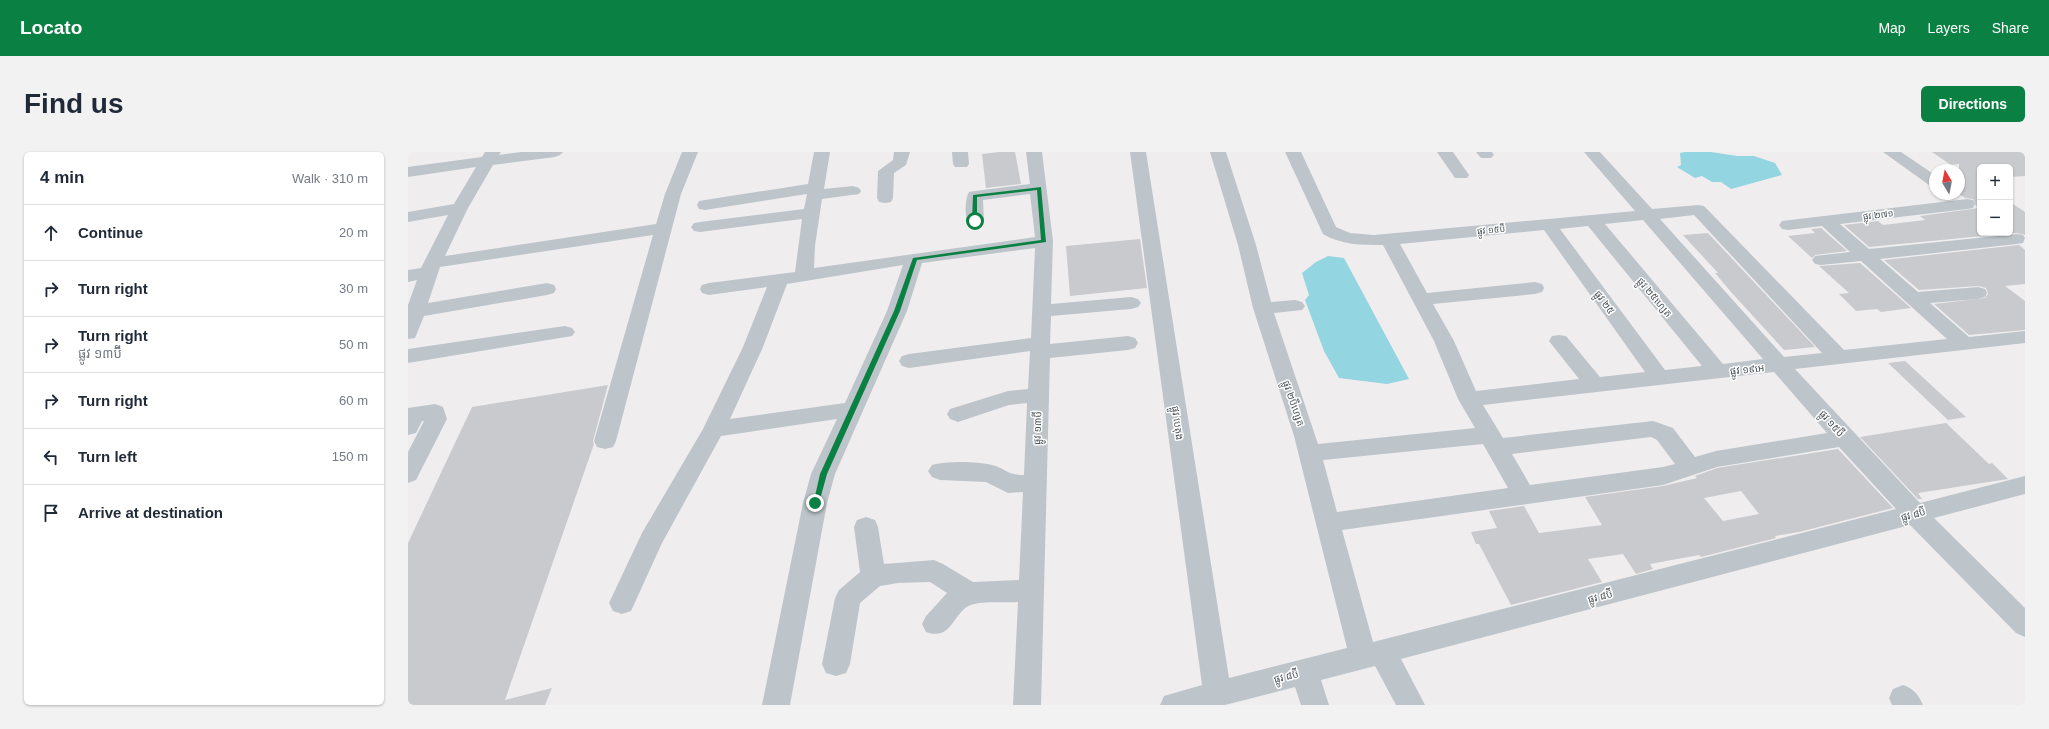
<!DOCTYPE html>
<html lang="en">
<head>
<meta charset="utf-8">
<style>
  body { margin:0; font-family:Arial,"Noto Sans Khmer",sans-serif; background:#f2f2f3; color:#1f2937 }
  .controls { position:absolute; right:12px; top:12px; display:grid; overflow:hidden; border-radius:6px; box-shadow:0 1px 3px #0004 }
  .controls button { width:36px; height:36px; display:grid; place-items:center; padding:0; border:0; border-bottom:1px solid #e0e1e3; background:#fff; color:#1f2937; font:20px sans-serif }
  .compass { position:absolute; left:1521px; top:12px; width:36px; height:36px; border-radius:50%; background:#fff; box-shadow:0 1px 3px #0004; rotate:350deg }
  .stop { position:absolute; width:12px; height:12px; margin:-9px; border:3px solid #0b8043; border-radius:50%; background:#fff }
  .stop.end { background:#0b8043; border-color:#fff; box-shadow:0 1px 4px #0008 }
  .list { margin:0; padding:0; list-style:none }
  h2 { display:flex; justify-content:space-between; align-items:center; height:52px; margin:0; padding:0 16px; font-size:17px }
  h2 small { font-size:13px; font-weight:400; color:#747a83 }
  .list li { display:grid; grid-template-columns:26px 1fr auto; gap:12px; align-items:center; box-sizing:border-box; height:56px; padding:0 16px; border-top:1px solid #e0e1e3 }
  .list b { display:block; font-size:15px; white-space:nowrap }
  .list p { margin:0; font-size:13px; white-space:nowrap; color:#747a83 }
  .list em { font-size:13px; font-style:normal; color:#747a83 }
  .icon { flex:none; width:22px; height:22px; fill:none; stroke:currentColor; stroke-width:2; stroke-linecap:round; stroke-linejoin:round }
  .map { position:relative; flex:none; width:1617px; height:553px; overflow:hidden; border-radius:6px }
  header { display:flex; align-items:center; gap:24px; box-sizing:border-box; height:56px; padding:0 20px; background:#0b8043; color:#fff }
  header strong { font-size:19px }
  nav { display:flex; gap:22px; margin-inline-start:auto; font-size:14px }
  .intro { display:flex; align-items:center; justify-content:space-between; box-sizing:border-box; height:96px; padding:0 24px }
  h1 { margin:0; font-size:28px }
  .button { padding:10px 18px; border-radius:6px; background:#0b8043; color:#fff; font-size:14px; font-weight:700 }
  main { display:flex; gap:24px; padding:0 24px }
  aside { flex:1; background:#fff; border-radius:6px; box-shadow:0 1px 3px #0004 }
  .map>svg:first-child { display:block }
  .water { fill:#93d5e0 }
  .building { fill:#c8cace; fill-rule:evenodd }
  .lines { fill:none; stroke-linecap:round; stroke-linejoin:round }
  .minor { fill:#bdc5cb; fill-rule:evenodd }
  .route { fill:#0b8043 }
  .labels { text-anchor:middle; stroke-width:3; stroke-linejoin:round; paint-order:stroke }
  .far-street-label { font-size:9px; fill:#485258; stroke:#fff }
  .street-label { font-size:10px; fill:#485258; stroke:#fff }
</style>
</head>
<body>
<header>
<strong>Locato</strong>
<nav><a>Map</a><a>Layers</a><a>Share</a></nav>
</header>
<div class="intro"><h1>Find us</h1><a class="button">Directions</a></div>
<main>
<aside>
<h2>4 min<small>Walk · 310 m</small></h2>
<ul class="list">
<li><svg class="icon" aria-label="ahead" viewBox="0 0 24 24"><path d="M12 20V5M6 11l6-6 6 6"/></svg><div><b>Continue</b></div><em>20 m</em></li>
<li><svg class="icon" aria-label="right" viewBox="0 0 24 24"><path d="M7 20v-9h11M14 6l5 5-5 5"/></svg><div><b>Turn right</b></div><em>30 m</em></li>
<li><svg class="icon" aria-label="right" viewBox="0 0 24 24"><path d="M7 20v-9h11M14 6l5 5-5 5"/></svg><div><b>Turn right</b><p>ផ្លូវ ១៣ប៊ី</p></div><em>50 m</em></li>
<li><svg class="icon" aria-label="right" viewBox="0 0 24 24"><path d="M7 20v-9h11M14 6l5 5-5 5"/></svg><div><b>Turn right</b></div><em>60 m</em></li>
<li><svg class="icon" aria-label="left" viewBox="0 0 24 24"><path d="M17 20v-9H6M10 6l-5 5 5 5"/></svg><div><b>Turn left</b></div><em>150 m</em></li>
<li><svg class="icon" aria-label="arrive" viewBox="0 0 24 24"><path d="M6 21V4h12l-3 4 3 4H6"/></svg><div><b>Arrive at destination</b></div></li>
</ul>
</aside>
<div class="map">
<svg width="1617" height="553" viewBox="0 0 1617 553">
  <rect width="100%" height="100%" fill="#f0edee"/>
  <path class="water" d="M1277,0H1303L1329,4H1346L1367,11L1374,23L1323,37L1313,30H1304L1294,24L1287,26L1269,15L1273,13L1272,1Z
    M920,104L936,106L1001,227L979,232L931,226L916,199L897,148L901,143L894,121L908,110Z"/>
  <path class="building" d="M592,0H607L613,32L578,36L574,2Z
    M1524,0H1617V24L1602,25V15H1572V28H1568L1572,31V81L1595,82L1461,95L1436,73L1470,69L1475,73L1517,68L1512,64L1571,56L1568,54L1565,47L1557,46L1551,42V12L1543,13Z
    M1602,50L1617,60V83L1609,81H1602Z
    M1413,76L1439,99L1407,103L1404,106L1380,84L1407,81L1403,77Z
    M1300,81L1407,195L1376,198L1323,140L1307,121H1310L1275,83Z
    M732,87L739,136L662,144L658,94Z
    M1611,93L1617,98V132L1597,134L1617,149V178L1561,183L1526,152L1577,146L1580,142L1578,136L1570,134L1511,138L1476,108Z
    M1452,111L1503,156L1473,160L1469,157L1448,159L1431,142L1441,141L1411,114Z
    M1497,209L1558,265L1540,268L1480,211Z
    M200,233L185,289L186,292L97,548L144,536L137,553H0V391L64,255Z
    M1538,271L1581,312L1584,311L1600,327L1510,341L1514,347H1510L1452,285Z
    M1430,297L1485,356L1391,380L1367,384L1368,386L1293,405L1291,403L1242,412L1245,417L1228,422L1215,402L1180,407L1194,430L1103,453L1071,392H1068L1063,380L1089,376L1081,359L1116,354L1131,381L1194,373L1177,345L1255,334L1289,326L1287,324L1309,316ZM1333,339L1351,362L1315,369L1296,346Z"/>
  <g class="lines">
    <path class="minor" d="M77,0H93L91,3L113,0H155L152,3L147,5L85,13L60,56L37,104L248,72L257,42L274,0H290L273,42L208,289L205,295L197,297L189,295L186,289L245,83L32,115L20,151L139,131L146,133L148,137L146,141L139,143L16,164L7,186L0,187V153L9,128L0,130V118L13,116L40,63L0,70V60L46,52L68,15L0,25V15L74,5Z
      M406,0H422L416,37L445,34L451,36L453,39L451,42L414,47L407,94L406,116L627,85L622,42L575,48L576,69L573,73L567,74L561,73C556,66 557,47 561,40L567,39L622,32L618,0H634L645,89L643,152L723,145L730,147L733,151L730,155L723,157L643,164L642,192L720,184L727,186L730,191L727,196L720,198L642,206L633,553H605L610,450C596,451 580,449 566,452C545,456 546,490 518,480L514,472L518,464L539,441L522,430L490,431L472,434L452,451L442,512L438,521L428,524L418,521L414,512L427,446L431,438L452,420L446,375L449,368L458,365L467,368L470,375L476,412L526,408L535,412L565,430L611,428L615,340L600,341L578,330L532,328L524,325L520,319L524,313C537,309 569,309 584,313C599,317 598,323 616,323L619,251L601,253L550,270L542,267L539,262L542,257L600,239L620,237L622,199L501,216L494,214L491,209L494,204L501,202L623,186L627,96L514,111L499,159L427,322L419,351L382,553H354L395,351L403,322L429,267L313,284L254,391L223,459L214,462L205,459L201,451L234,381L295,277L335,195L359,135L301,143L294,141L292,137L294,133L301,131L387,120L394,67L292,80L286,79L283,75L286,71L292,70L396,57L399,42L297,58L291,57L289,53L291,49L297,48L400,32ZM495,113L479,159L437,251L322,267L355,195L379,132Z
      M486,0H502L498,13L486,21L485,46L483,50L477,51L471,50L469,46L470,19L485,8Z
      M544,0H560L561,12L559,15H547L545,12Z
      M722,0H738L821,526L939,496L886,284L845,156L830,93L802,0H818L848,93L863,150L887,148L894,150L897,154L894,158L866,161L910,292L1067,276L1050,247L1026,189L975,93C954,93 933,93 915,82L877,0H893L928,75L942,81L966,83L1227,59L1176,0H1192L1244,57L1290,53L1296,54L1436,198L1539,187L1453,109L1413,113L1407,112L1404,108L1407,104L1442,100L1414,74L1380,78L1374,77L1371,73L1374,69L1559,47L1565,48L1567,52L1565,56L1559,57L1432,72L1461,97L1609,82L1615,83L1617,86L1615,91L1609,92L1472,107L1510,140L1570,135L1577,137L1579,141L1577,145L1570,147L1522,151L1561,185L1617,179V191L1387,217L1512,351L1617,324V342L1526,366L1617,456V485L1608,481L1502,373L993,507L1017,553H988L967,514L913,528L921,553H893L887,535L817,553H752L756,544L794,533ZM1286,63L1414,201L1376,205L1252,67ZM1235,68L1355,207L1315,212L1197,72ZM1180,74L1294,214L1257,218L1152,77ZM1136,78L1237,220L1192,225L1158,184L1151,183L1144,184L1141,189L1171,227L1068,239L1046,189L1025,152L1127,142L1134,140L1136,136L1134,132L1127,130L1019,141L992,92ZM1366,220L1419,281L1308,299L1287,305L1265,276L1245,269L1095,286L1075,253ZM1243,285L1249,288L1267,312L1255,315L1122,333L1104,302ZM1075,292L1100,336L929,360L915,308ZM1431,295L1488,357L965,490L934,378L1255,333L1309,315Z
      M1029,0H1045L1061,23L1059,26H1047Z
      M1068,0H1084L1086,3L1083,6H1073Z
      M1475,0H1493L1527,23V35L1521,33Z
      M157,174L164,176L167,180L164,184L0,211V197Z
      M27,252L35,255L39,267L8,328L0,331V300L16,269H14L8,281L0,283V256Z
      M1495,533C1506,537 1510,542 1515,553H1484L1481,546L1485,537Z"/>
  </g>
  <path class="route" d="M633,35L638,90L509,108L492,159L419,322L411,351L410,353H405L412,322L486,159L505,106L633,88L629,38L569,45V69L567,70L564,69L565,43Z"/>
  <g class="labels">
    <g class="far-street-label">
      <text transform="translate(1470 63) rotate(-7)" y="3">ផ្លុវ ២៧១</text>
      <text transform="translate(1083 78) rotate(-5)" y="3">ផ្លូវ ១៥ប៊ី</text>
    </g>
    <g class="street-label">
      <text transform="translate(1247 145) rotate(50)" y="4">ផ្លូវ ២៥ហ្សេត</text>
      <text transform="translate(1197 150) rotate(54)" y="4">ផ្លូវ ២៥</text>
      <text transform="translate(1339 217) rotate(-6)" y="4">ផ្លូវ ១៩អេ</text>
      <text transform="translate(886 251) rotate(71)" y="4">ផ្លូវ ២ប៊ីហ្សេត</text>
      <text transform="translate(770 271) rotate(82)" y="4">ផ្លូវ បេតុង</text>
      <text transform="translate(1424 271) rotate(49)" y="4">ផ្លូវ ១៥ប៊ី</text>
      <text transform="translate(629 276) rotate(-88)" y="4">ផ្លូវ ១៣ប៊ី</text>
      <text transform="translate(1505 362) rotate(-15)" y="4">ផ្លូវ ៨ប៊ី</text>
      <text transform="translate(1192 444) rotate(-14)" y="4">ផ្លូវ ៨ប៊ី</text>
      <text transform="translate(878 524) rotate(-14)" y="4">ផ្លូវ ៨ប៊ី</text>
    </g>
  </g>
</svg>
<div class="controls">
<button>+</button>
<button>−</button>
</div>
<svg class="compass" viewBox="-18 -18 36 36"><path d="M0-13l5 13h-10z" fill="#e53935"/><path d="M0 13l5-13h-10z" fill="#747a83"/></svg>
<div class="stop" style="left:567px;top:69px"></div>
<div class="stop end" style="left:407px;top:351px"></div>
</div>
</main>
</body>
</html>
